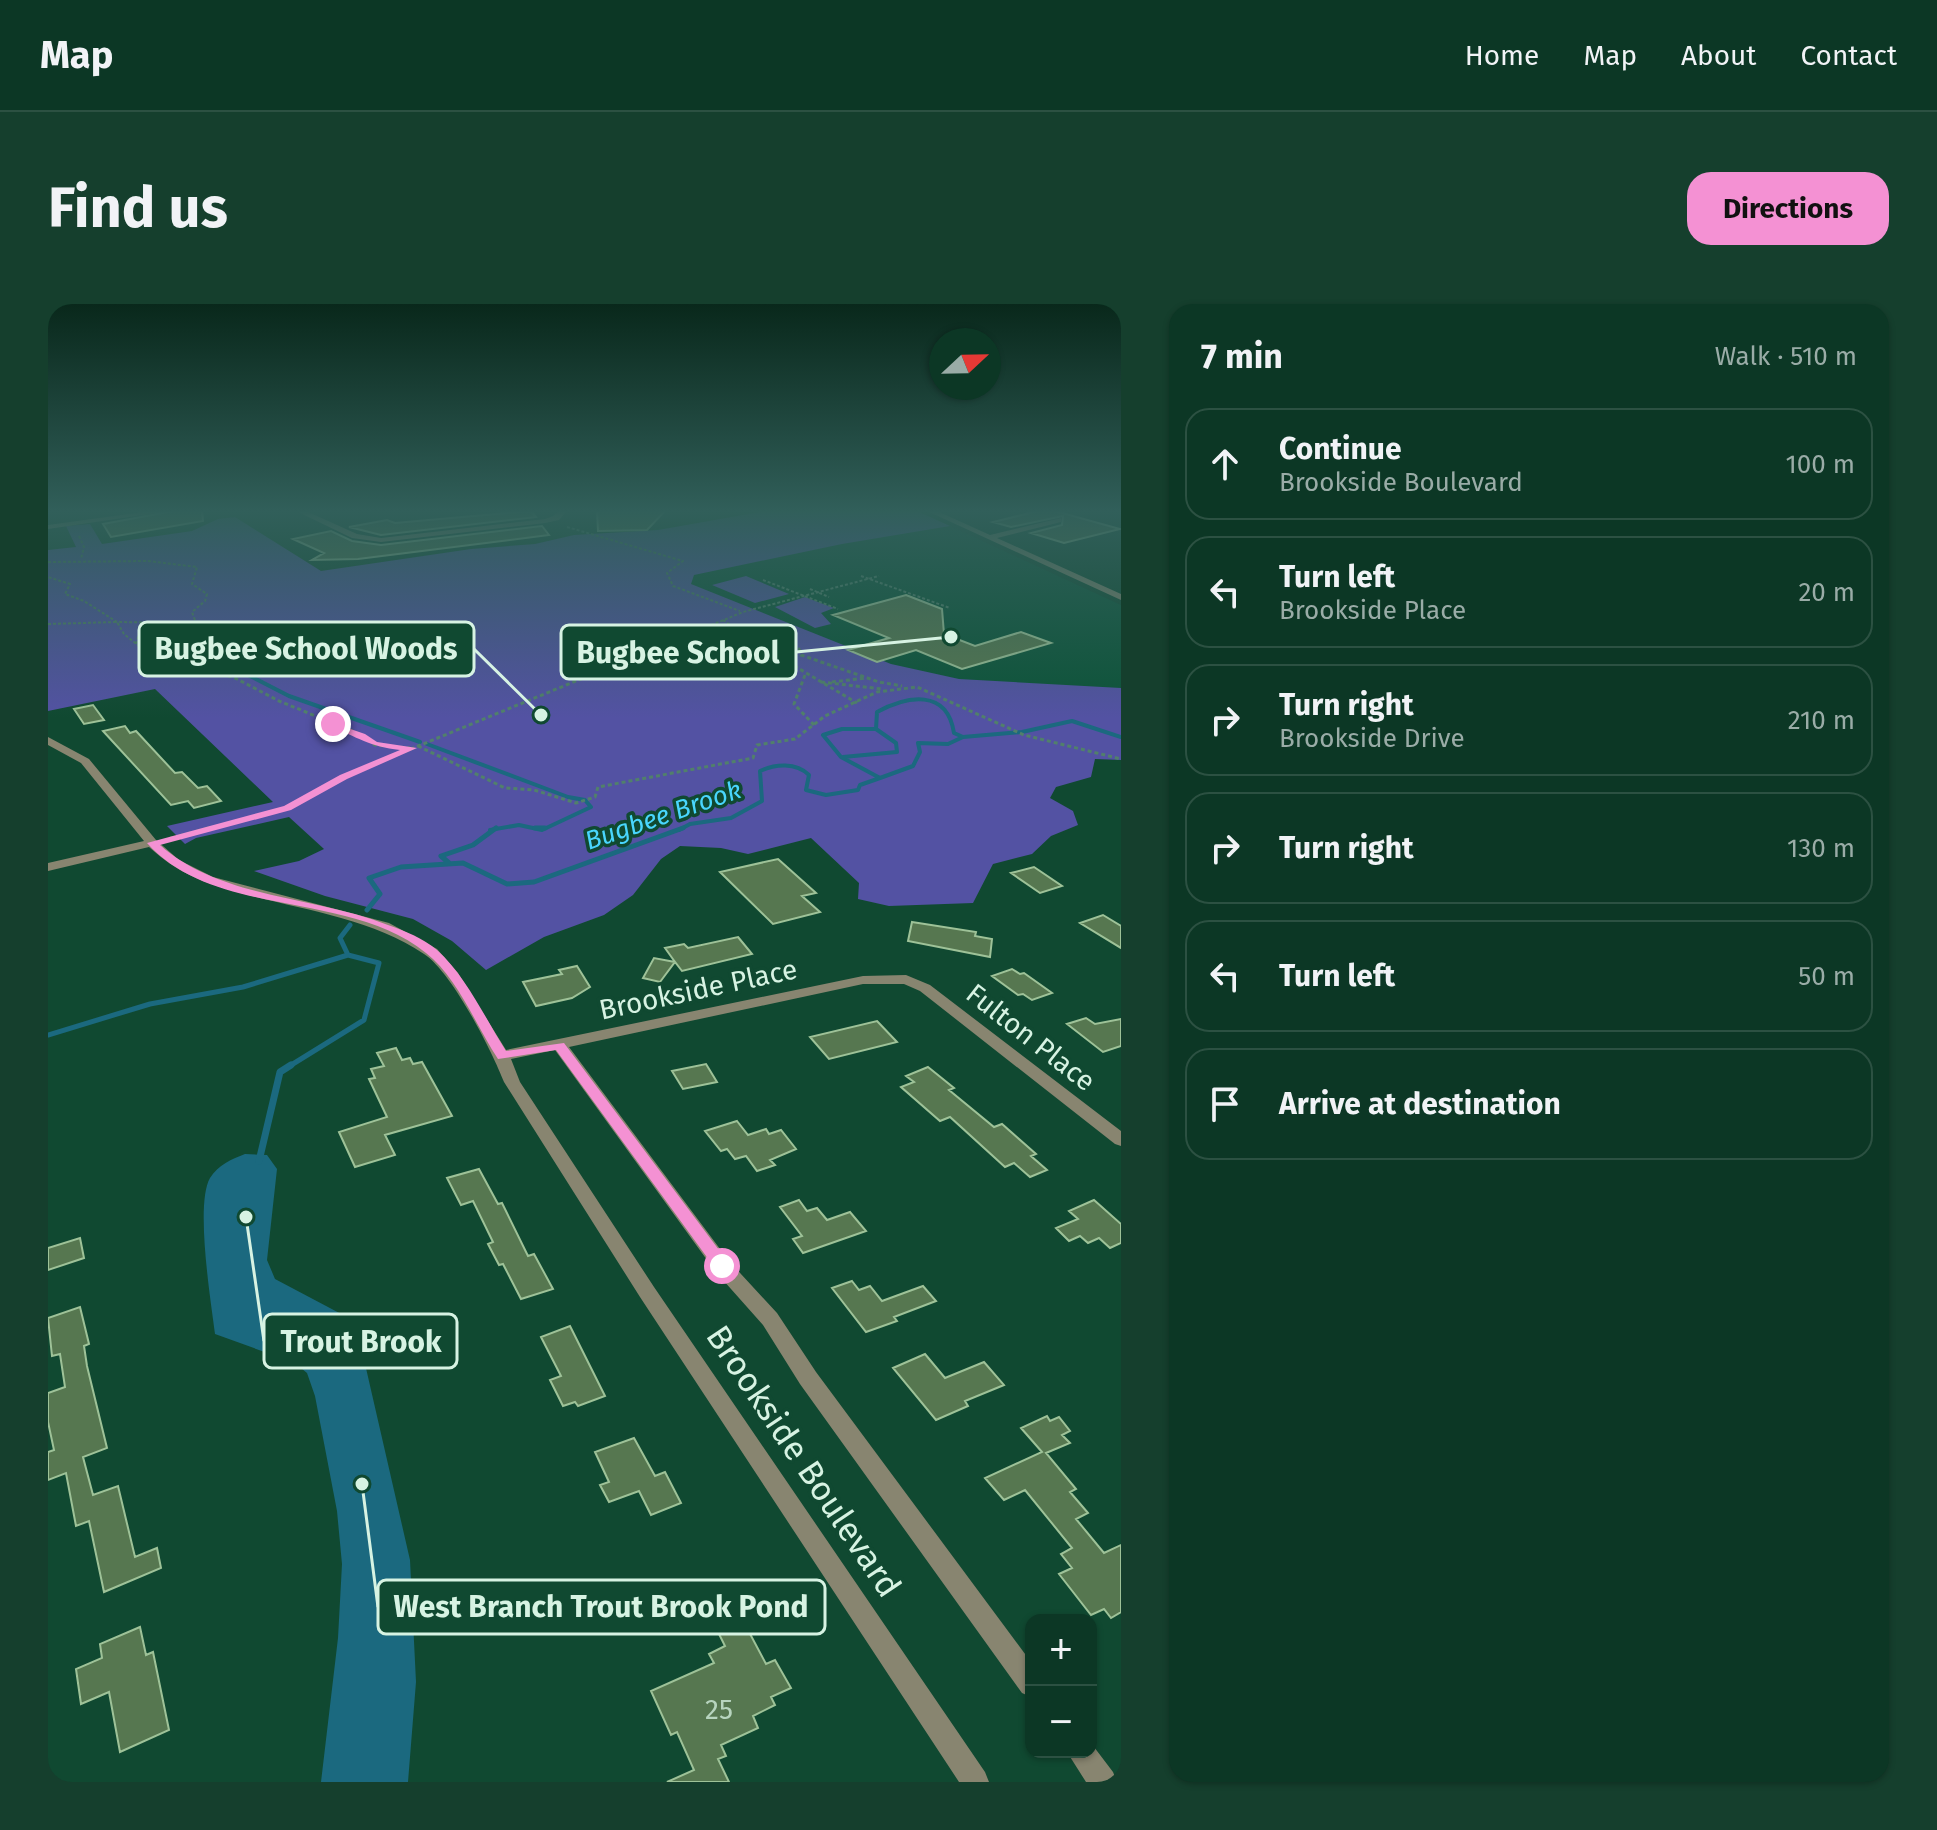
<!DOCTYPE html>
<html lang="en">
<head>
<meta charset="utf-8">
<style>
  body { margin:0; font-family:"Fira Sans",sans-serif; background:#153f2d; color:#f1f3f6 }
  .controls { position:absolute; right:24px; bottom:24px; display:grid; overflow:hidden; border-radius:16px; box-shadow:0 2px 6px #0004 }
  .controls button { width:72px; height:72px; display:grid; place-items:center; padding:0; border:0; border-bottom:2px solid #2c5142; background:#0c3725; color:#f1f3f6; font:40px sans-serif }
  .compass { position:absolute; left:881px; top:24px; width:72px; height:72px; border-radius:50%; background:#0c3725; box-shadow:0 2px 6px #0004; rotate:68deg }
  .stop { position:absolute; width:24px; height:24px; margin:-18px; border:6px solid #f491d3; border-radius:50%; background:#fff }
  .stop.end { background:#f491d3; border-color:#fff; box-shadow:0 2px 8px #0008 }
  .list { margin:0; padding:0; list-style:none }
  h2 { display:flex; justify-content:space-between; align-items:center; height:104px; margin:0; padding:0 32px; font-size:34px }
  h2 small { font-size:26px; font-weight:400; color:#9aaca7 }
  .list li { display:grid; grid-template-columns:52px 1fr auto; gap:24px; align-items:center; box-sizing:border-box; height:112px; margin:0 16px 16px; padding:0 16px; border:2px solid #2c5142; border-radius:24px }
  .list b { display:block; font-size:30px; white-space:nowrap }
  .list p { margin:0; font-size:26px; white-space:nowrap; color:#9aaca7 }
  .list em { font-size:26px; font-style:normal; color:#9aaca7 }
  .icon { flex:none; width:44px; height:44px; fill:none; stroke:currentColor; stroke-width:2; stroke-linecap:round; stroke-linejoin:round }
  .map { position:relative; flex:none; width:1073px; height:1478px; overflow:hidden; border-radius:24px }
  header { display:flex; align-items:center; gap:48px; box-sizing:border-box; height:112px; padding:0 40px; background:#0c3725; border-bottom:2px solid #2c5142 }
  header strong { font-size:38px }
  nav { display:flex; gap:44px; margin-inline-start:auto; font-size:28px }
  .intro { display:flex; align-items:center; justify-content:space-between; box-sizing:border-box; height:192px; padding:0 48px }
  h1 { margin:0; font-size:56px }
  .button { padding:20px 36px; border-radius:24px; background:#f491d3; color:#111; font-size:28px; font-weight:700 }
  main { display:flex; gap:48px; padding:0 48px }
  aside { flex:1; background:#0c3725; border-radius:24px; box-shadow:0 2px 6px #0004 }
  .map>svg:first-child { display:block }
  .built { fill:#0c5338 }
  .green { fill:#5352a3 }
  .water { fill:#1b697f }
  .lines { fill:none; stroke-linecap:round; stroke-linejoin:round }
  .stream-far3 { stroke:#1b697f; stroke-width:3 }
  .stream-far2 { stroke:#1b697f; stroke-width:4 }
  .stream-far1 { stroke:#1b697f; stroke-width:5 }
  .stream { stroke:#1b697f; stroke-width:7 }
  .building { fill:#567750; stroke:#9ec298; stroke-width:2 }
  .path-far2 { stroke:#51806b; stroke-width:2; stroke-dasharray:3 2; stroke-linecap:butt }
  .path-far1 { stroke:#51806b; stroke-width:3; stroke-dasharray:4 3; stroke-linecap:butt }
  .path { stroke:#51806b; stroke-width:4; stroke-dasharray:5 4; stroke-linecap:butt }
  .minor { fill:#888570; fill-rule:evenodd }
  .route { fill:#f491d3 }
  .labels { text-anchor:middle; stroke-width:7; stroke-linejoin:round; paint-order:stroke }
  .far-water-label { font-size:26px; font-style:italic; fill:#49d6fe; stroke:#104931 }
  .street-label { font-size:28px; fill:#d7f3e3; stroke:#104931 }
  .near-number-label { font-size:28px; fill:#b7d4be }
  .near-street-label { font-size:34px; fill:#d7f3e3; stroke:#104931 }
  .leader { fill:none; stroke:#d7f3e3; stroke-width:3 }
  .callout-dot { fill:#d7f3e3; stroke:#104931; stroke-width:3 }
  .callout { fill:#104931; stroke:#d7f3e3; stroke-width:3 }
  .callout-label { font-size:30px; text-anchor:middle; font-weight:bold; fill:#d7f3e3 }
</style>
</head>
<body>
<header>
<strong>Map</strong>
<nav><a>Home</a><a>Map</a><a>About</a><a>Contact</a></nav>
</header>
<div class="intro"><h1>Find us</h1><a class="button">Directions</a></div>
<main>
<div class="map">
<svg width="1073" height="1478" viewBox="0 0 1073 1478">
  <rect width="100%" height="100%" fill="#104931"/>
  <path class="built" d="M650,220L902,222L1073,301V434L992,420L522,236Z"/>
  <path class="green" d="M717,207H869L902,222L794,240L646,271L643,280L843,360L911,375L1073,384V456L1047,455L1043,473L1008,483L1002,494L1025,507L1030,521L1003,532L984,550L945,560L925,599L841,602L810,595L811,579L763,534L700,550L673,544L632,542L613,555L585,591L556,611L496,633L438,666L404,637L365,615L277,592L206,567L251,557L276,545L241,513L148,534L137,540L119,522L225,498L107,385L0,407V246L28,243L18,222L42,220L54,240L144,227L170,215L187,213L273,267L423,245L487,240L526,231L610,226Z
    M698,272L741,290L707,299L664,281Z
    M757,293L786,304L773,309L783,320L767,324L727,303Z"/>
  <path class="water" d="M197,850L219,851L229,865L219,956L227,975L297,1012L312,1038L362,1256L368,1378L360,1478H273L290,1334L294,1260L289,1207L267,1092L259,1069L247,1059L167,1030C163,998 147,900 162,874C170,861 184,855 197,850Z"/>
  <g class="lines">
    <path class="stream-far3" d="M127,333L152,346"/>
    <path class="stream-far2" d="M148,344L241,392L372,438
      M379,440L520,493L537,496L543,503L494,526L471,521L442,526
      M795,453L849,448L848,439L828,425
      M832,474L865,462L872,448L870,439L900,440L915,433
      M631,526L642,520L683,514L714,497L712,467C727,460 748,458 761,471L758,486L778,491L810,486L812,481L832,474L793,453L775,431L794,425H828L829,408C859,392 899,384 906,429L915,433L974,428L1024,417L1073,433"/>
    <path class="stream-far1" d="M487,524H497
      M401,559L393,552L425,541L448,524
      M319,606L332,590L321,574L353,563L415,559L459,580L486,578L635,524
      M300,651L292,634L302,621
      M0,731L102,700L195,683L300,651L331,659L316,716L240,763"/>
    <path class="stream" d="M211,857L232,768L243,761"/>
  </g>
  <path class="building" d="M125,207H154L155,217L63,233L55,220Z
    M483,207L488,213L333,231L301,223L339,216L347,219Z
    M549,207H617L599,226L550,227Z
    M990,207H1007L1072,225L1016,239L983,229L1014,221L1015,212L963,223L945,218Z
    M494,222L501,231L310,255L264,256L276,249L245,235L283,227L304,237L333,241Z
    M858,291L894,305L896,330L927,342L973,328L1003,339L914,365L868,346L829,358L800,346L841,334L785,311Z
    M45,401L56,416L36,420L26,405Z
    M77,422L82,429L88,427L127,469L134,468L150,484L159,482L173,497L146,504L140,497L123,501L55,427Z
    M730,555L768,589L754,592L772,608L725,620L672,568Z
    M986,563L1014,582L992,589L963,569Z
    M1055,611L1073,622V644L1032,619Z
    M864,618L928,628L927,632L944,635L942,653L860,637Z
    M690,633L704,650L634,667L627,658L612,678L595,674L606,654L627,658L617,644L636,640L640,644Z
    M529,662L542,683L524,694L488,702L475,678L514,670L511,666Z
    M964,665L972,670L976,669L1004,689L984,696L975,690L970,691L944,672Z
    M1038,714L1047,720L1073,715V742L1055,748L1019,720Z
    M829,717L849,738L781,755L762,733Z
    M348,744L354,756L362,754L365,760L374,758L404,812L337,831L347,851L307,863L291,828L339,813L321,775L327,774L323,765L336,762L329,749Z
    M658,760L669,778L635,785L624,767Z
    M880,763L906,784L901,786L946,823L954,820L988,850L983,852L999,866L982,873L966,859L957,863L902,813L892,817L853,783L866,778L858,772Z
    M689,817L700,831L718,825L721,830L733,826L748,845L722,856L727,861L709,867L698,852L687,855L679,845L673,847L657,827Z
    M431,865L450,900L454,899L480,952L486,950L505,985L473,995L455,960L451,961L440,940L445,938L425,897L413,901L399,874Z
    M751,896L759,907L769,904L779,916L802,908L818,927L755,949L745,935L754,932L732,903Z
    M1046,896L1073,920V939L1062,944L1051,934L1040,939L1032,932L1021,937L1008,924L1030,915L1021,907Z
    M32,934L36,954L0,966V944Z
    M804,977L811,986L822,982L834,997L875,982L888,997L846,1013L849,1017L818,1028L784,984Z
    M32,1003L41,1040L36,1042L39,1062L59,1144L35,1153L45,1191L70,1182L87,1253L109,1244L113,1264L56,1288L41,1217L28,1222L18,1169L0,1176V1148L6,1146L0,1118V1089L17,1083L12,1050L4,1052L0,1014Z
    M522,1022L557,1092L530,1102L527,1098L515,1102L502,1076L513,1072L493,1033Z
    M877,1050L897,1074L936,1058L956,1081L917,1097L920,1102L888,1116L845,1064Z
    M999,1112L1002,1117L1011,1113L1022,1127L1014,1131L1022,1139L998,1149L1028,1185L1022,1188L1040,1209L1028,1215L1056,1249L1073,1241V1308L1063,1314L1056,1305L1043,1311L1011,1270L1024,1264L1013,1250L1024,1244L977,1186L956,1196L937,1174L994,1148L973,1124Z
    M586,1134L607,1172L617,1168L633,1199L603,1211L591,1187L561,1198L552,1181L561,1178L547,1148Z
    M692,1311L718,1360L727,1356L743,1384L723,1393L727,1401L705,1412L710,1424L673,1441L678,1452L670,1455L681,1478H619L646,1466L629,1428L623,1431L603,1387L666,1359L661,1350L677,1342L667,1322Z
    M92,1323L98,1351L105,1348L121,1426L72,1448L61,1388L33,1400L28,1365L54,1354L52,1340Z"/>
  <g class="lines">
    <path class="path-far2" d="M519,223L635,257L619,269L625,282L692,307
      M31,232L36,243L33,255
      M0,258L100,257L149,263L144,280L159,290L157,297L144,308L148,319L69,318L36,297L17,290L22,280L0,273
      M813,272L902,304
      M715,276L790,305
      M762,285L781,293
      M675,316L719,346
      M0,320L69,318L76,330L96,346
      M706,338L751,346
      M88,340L95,317
      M603,346L695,308L831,272"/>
    <path class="path-far1" d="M93,344L187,374L231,397L314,431L327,441L362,444
      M716,344L809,399
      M743,344L751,345L753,351L831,378L854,382
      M757,371L746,400L766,421
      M773,378L834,385
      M784,378L818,374
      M370,442L457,484L486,486L528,499L547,493L550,483L705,454L709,441L747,435L777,412L829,388L869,383L976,431L1073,455
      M155,526L240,504L295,473L608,344"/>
    <path class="path" d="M122,535L162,524"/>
    <path class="minor" d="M102,207H122L0,225V221Z
      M248,207H258L309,230L333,234L497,215L505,212L511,207H519L511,216L497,219L333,238L304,234Z
      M879,207H889L942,231L1013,214V218L949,234L1073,290V296Z
      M0,433L41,455L108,536L131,556L165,573L341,619L389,645L410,669L458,746L815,672L858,671L882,681L1073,827V842L1067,840L872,687L856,680H815L521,743L681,957L729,1009L768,1068L983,1358V1393L974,1389L752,1080L715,1021L667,967L507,746L463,755L472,778L606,983L937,1468L941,1478H911L592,993L456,778C444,747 404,668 376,650C326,616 262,607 204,592C163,581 134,573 101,543L0,567V559L96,537L33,459L0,441Z
      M1043,1439L1065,1468L1069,1478H1038L1019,1448H1043Z"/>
  </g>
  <linearGradient id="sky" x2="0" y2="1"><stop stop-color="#09281b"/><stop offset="0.5" stop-color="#315f5a"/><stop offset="1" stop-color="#315f5a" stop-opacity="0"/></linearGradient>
  <rect width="1073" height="414" fill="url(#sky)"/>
  <path class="route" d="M282,418L317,430L329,438L369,444L299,475L243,506L112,541C173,595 266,592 340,621C357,627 375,634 389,646C418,672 437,714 458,747L516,739L680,958V967H669L508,746L450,755C428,722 410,674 378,649C300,586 167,615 99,539L236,502L292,471L352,446C322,443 309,433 282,422Z"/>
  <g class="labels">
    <g class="far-water-label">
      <text transform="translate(615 511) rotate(-19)" y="9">Bugbee Brook</text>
    </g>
    <g class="street-label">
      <text transform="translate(650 685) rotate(-12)" y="10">Brookside Place</text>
      <text transform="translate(983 733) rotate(38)" y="10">Fulton Place</text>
    </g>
    <g class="near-number-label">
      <text x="671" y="1415">25</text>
    </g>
    <g class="near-street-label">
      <text transform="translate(756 1157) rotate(56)" y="12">Brookside Boulevard</text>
    </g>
  </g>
  <path class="leader" d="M493 411L426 345M903 333L748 348M198 913L216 1037M314 1180L330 1303"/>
  <g class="callout-dot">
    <circle cx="493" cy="411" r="8"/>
    <circle cx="903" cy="333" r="8"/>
    <circle cx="198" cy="913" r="8"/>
    <circle cx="314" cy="1180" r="8"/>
  </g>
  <g class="callout">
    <rect x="91" y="318" width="335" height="54" rx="8"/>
    <rect x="513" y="321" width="235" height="54" rx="8"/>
    <rect x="216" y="1010" width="193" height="54" rx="8"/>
    <rect x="330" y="1276" width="447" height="54" rx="8"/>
  </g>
  <g class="callout-label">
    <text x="258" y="355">Bugbee School Woods</text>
    <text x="630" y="359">Bugbee School</text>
    <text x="313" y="1048">Trout Brook</text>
    <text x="553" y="1313">West Branch Trout Brook Pond</text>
  </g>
</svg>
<div class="controls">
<button>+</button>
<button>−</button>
</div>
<svg class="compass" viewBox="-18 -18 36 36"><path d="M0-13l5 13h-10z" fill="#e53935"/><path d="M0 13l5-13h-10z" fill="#9aaca7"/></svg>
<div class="stop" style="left:674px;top:962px"></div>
<div class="stop end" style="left:285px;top:420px"></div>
</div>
<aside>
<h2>7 min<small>Walk · 510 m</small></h2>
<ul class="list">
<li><svg class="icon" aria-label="ahead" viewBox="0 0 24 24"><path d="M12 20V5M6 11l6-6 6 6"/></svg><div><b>Continue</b><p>Brookside Boulevard</p></div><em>100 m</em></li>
<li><svg class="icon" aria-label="left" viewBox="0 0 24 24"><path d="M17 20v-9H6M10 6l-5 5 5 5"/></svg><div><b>Turn left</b><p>Brookside Place</p></div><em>20 m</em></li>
<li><svg class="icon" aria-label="right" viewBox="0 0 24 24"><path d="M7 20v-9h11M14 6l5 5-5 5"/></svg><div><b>Turn right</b><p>Brookside Drive</p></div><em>210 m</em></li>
<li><svg class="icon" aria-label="right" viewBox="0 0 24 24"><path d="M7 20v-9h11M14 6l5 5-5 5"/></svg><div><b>Turn right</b></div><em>130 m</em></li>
<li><svg class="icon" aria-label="left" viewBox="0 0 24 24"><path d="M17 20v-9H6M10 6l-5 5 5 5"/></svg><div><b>Turn left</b></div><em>50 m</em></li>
<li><svg class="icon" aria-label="arrive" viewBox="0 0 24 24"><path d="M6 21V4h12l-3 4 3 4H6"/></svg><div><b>Arrive at destination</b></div></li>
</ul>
</aside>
</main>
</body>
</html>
